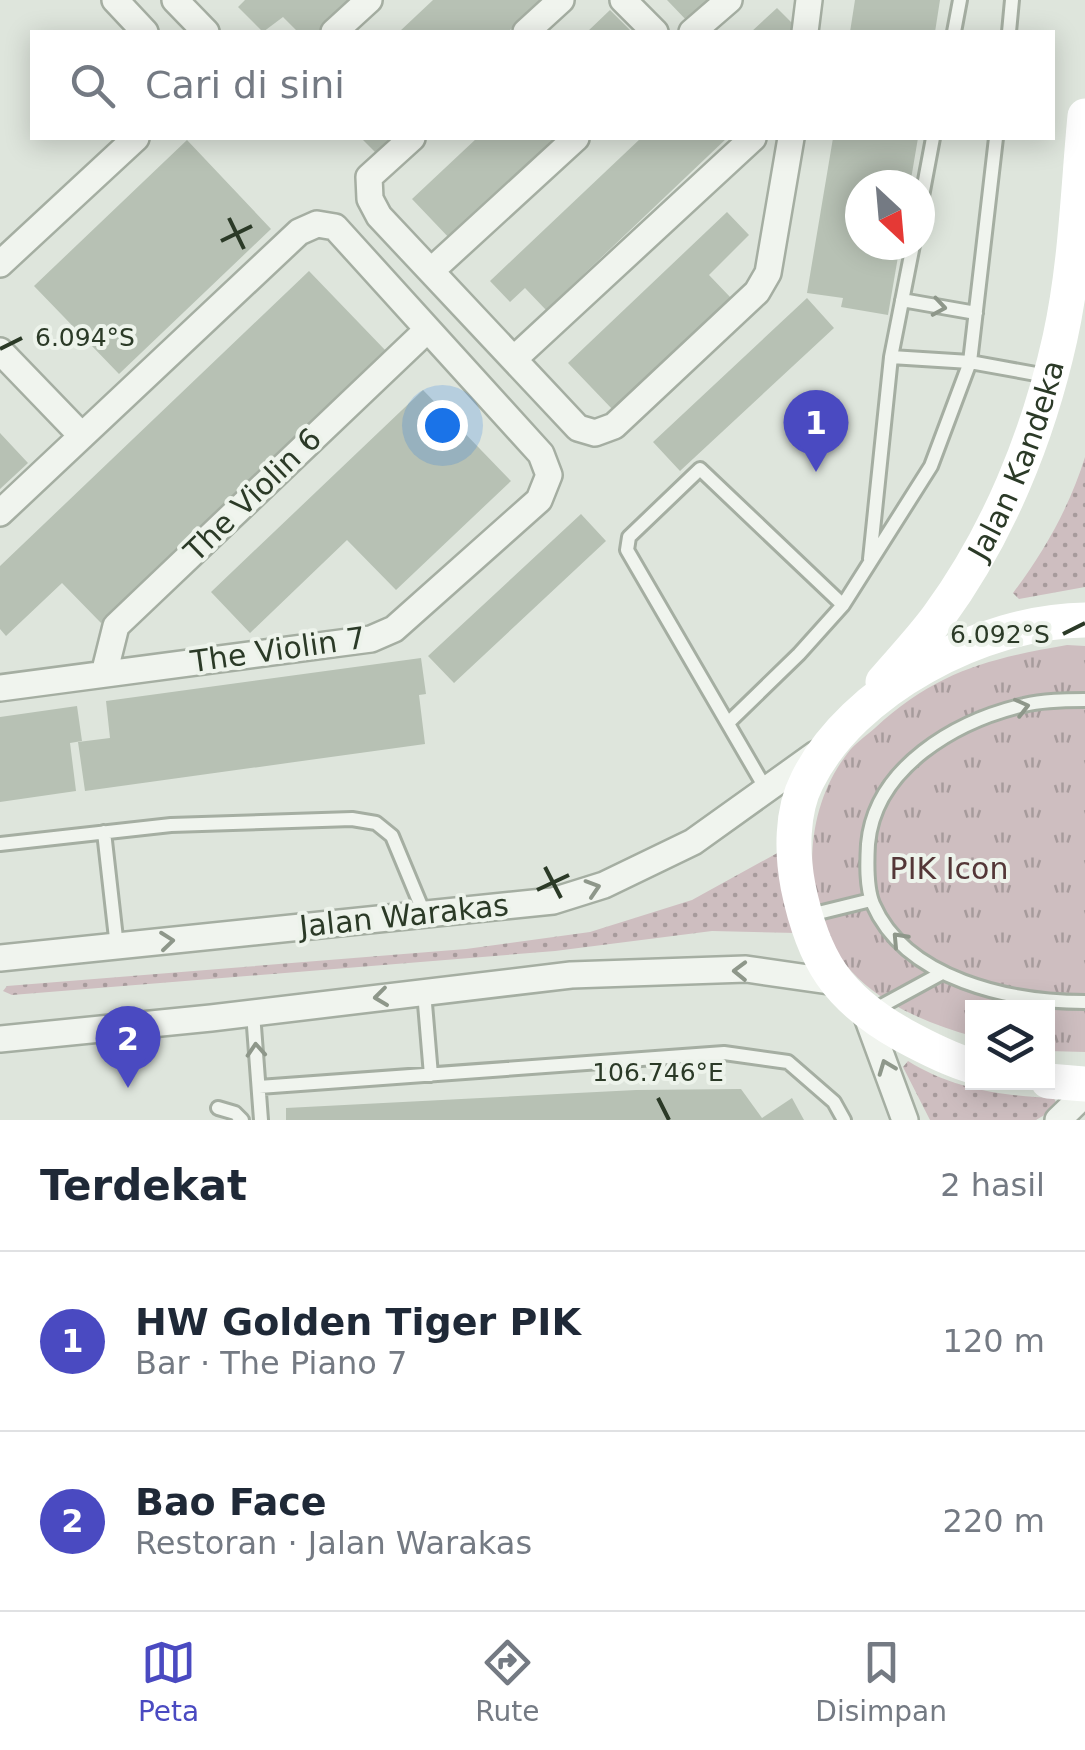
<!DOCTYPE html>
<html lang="id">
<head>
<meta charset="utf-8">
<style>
  body { margin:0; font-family:"DejaVu Sans",sans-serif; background:#f2f2f3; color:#1f2937 }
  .controls { position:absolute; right:30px; bottom:30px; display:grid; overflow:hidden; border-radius:0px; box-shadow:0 5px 25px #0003 }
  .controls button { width:90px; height:90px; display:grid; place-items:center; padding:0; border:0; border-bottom:2px solid #e0e1e3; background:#fff; color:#1f2937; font:50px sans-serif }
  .compass { position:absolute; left:845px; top:170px; width:90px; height:90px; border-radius:50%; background:#fff; box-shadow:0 5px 25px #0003; rotate:154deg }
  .you { position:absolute; left:442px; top:425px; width:35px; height:35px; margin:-25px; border:8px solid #fff; border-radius:50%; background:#1a73e8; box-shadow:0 0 0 15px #1a73e833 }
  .badge { display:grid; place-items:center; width:65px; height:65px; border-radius:50%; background:#4a4ac1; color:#fff; font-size:32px; font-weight:700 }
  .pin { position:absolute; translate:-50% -82px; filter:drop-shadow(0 2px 5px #0008) }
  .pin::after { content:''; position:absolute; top:52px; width:35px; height:30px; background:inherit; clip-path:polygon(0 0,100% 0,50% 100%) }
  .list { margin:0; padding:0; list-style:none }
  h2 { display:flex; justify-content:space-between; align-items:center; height:130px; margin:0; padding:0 40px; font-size:42px }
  h2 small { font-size:32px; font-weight:400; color:#747a83 }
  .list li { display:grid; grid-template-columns:65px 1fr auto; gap:30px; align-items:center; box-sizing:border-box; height:180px; padding:0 40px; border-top:2px solid #e0e1e3 }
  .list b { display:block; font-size:38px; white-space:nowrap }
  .list p { margin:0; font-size:32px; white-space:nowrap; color:#747a83 }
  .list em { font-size:32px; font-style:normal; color:#747a83 }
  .icon { flex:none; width:55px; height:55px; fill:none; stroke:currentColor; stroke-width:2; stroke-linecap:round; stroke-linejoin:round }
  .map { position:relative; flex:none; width:1085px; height:1120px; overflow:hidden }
  .search { position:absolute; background:#fff; box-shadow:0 5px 25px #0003; left:30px; right:30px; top:30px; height:110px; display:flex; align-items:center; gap:25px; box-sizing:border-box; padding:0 35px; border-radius:0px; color:#747a83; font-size:38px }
  .sheet { height:490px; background:#fff }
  nav { display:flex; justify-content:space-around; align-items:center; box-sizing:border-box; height:140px; border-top:2px solid #e0e1e3; background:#fff; font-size:28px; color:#747a83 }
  nav a { display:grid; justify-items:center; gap:5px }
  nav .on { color:#4a4ac1 }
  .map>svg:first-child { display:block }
  .park { fill:url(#park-tufts) }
  .garden { fill:url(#garden-dots) }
  .building { fill:#b7c1b4 }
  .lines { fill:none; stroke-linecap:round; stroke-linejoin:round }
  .lane-casing { stroke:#a5aea2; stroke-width:18 }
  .street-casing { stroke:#a5aea2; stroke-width:30 }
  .lane { stroke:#f0f4ee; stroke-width:12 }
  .street { stroke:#f0f4ee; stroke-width:25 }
  .secondary { stroke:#fff; stroke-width:35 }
  .oneway { stroke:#8e978a }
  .ticks { fill:none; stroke:#2b3a27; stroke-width:4 }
  .labels { text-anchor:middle; stroke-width:8; stroke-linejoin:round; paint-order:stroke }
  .street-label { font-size:30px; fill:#2b3a27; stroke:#edf3eb }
  .park-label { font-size:30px; fill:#543637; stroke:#edf3eb }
  .ticks-label { font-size:25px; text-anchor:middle; fill:#2b3a27; stroke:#edf3eb; stroke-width:8; stroke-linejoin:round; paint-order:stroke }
</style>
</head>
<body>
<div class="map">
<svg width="1085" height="1120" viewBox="0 0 1085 1120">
  <defs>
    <pattern id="park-tufts" width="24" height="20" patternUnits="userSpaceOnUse" patternTransform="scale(2.5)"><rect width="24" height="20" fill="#cebec0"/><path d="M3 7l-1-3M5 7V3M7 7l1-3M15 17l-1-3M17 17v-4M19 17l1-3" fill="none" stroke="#a79b9c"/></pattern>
    <pattern id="garden-dots" width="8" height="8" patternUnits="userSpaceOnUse" patternTransform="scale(2.5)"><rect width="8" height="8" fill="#cebec0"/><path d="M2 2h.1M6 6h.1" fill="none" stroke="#a79b9c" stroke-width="1.8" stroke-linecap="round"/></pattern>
  </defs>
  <rect width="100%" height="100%" fill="#dee5dc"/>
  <path class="park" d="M1067,645L1085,646V1052L1048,1051V1008H972V1036C933,1025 889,1008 858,978C800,922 798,817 847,754C854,744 866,736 875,728C936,672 987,659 1067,645Z"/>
  <path class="garden" d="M1085,457V587L1019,599L1013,593C1044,552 1070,506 1085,457Z
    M781,851L797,933L712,931L555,951L12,995L3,991L7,986L466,949L590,932L692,900Z
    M908,1061C953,1089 1002,1096 1054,1098L1058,1107L1036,1120H930L903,1067Z"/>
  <path class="building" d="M245,0H352L318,32H298L283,17L263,32L238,7Z
    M433,0H542L508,32H399Z
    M667,0H713L689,23Z
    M855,0H940L935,32H850Z
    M777,8L797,28L792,32H751Z
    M610,10L632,32H587Z
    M361,138H398L379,156Z
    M477,138H561L452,241L412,199Z
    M641,138H727L546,310L525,288L510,302L490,281Z
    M833,138H918L910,185H860V245H900L888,315L841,307L843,298L807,293Z
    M187,140L271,229L119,374L34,286Z
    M727,212L749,235L709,275L731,298L613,410L568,363Z
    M309,271L386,351L101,623L62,583L6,636L0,629V566Z
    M807,298L834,328L680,471L653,442Z
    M423,390L511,481L396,590L347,540L250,633L211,592Z
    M0,433L28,463L0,489Z
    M581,514L606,541L454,683L428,656Z
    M421,658L426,694L419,695L425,744L85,791L78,742L110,738L106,701Z
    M77,706L82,741L70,743L76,791L0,802V717Z
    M741,1089L762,1118L792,1098L804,1120H286V1108L636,1090Z"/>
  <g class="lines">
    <defs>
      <path id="lane" d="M954,32L960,0
        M1009,32L1012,0
        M920,207L933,138
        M902,300L976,313
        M891,357L913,245
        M870,559L891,357L970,362L1047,376
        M1085,700C1066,700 1043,700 1024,705C956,721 875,767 868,844C867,862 866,887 873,904C906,980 1011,1002 1085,1002
        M728,723L799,654L843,605L931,466L970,362L996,138
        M767,791L627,550L629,537L700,469L843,605
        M104,832L117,947
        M0,844L171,825L352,819L376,823L392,836L424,913
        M810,915L871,900
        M424,992L431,1075
        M874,1010L942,973
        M253,1013L261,1120
        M259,1087L724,1053L788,1062L834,1102L844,1120
        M218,1108L235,1113L242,1120"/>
      <path id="street" d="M115,0L145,32
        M175,0L206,32
        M623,0L655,32
        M334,32L369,0
        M526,32L561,0
        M692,32L729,0
        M805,32L809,0
        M412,138L369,177L370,199L379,216L578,428L595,433L614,426L757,292L768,273L791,138
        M0,264L136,138
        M432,270L576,138
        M0,351L82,436
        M515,358L753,138
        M0,513L299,232L317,224L335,227L541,454L549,475L539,500L394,629L371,639L0,688
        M104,674L116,626L426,331
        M0,958L553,901L604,885L693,842L816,754
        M866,1014L905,1120
        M0,1039L211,1018L571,975L746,969L836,982
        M1058,1120L1085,1094"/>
    </defs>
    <use href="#lane" class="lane-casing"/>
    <use href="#street" class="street-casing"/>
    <use href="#lane" class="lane"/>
    <use href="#street" class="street"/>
    <g class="secondary">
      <path id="s1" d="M883,682C901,661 921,640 938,617C998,535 1038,437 1060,338C1076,266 1078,189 1085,116"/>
      <path d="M972,1066C948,1059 925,1047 903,1035C837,998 813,960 798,886C792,854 791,812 807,781C852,689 983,621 1085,620"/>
      <path d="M1048,1081L1085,1084"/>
    </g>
  </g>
  <defs><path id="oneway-chevron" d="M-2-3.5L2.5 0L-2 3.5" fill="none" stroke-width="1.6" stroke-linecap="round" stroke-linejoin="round" transform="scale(2.5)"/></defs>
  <g class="oneway">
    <use href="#oneway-chevron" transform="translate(939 307) rotate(9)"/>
    <use href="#oneway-chevron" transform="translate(1022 707) rotate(-14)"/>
    <use href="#oneway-chevron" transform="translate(593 888) rotate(-18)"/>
    <use href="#oneway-chevron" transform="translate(899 939) rotate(-133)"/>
    <use href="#oneway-chevron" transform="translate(167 941) rotate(-6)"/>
    <use href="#oneway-chevron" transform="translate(740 971) rotate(-179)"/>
    <use href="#oneway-chevron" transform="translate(381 997) rotate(173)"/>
    <use href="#oneway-chevron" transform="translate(256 1050) rotate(-94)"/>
    <use href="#oneway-chevron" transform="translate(886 1067) rotate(-111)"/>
  </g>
  <path class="ticks" d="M229,218L244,249M221,241L252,226M0,349L22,338M1063,634L1085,623M545,867L561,898M537,890L569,875M658,1098L669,1120"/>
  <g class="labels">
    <g class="street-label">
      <text dy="10" stroke="none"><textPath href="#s1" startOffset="262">Jalan Kandeka</textPath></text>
      <text transform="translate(253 495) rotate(-44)" y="10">The Violin 6</text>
      <text transform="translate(278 650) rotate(-8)" y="10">The Violin 7</text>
      <text transform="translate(404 916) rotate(-6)" y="10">Jalan Warakas</text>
    </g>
    <g class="park-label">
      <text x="949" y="879">PIK Icon</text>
    </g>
  </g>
  <g class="ticks-label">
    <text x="85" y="346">6.094°S</text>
    <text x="1000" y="643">6.092°S</text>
    <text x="658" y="1081">106.746°E</text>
  </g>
</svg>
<div class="controls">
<button><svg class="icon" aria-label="layers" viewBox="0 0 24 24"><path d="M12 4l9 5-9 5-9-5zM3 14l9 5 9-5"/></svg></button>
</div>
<svg class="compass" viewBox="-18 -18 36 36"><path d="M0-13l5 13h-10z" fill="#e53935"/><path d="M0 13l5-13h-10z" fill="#747a83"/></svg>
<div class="you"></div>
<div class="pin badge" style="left:816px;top:472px">1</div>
<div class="pin badge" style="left:128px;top:1088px">2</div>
<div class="search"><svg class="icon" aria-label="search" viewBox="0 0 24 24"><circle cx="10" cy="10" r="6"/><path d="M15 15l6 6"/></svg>Cari di sini</div>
</div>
<section class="sheet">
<h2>Terdekat<small>2 hasil</small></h2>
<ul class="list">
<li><span class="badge">1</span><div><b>HW Golden Tiger PIK</b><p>Bar · The Piano 7</p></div><em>120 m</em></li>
<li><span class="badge">2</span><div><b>Bao Face</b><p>Restoran · Jalan Warakas</p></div><em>220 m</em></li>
</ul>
</section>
<nav>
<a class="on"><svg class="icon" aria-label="map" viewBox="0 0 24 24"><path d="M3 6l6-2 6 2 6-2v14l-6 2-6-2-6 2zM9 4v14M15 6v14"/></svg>Peta</a>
<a><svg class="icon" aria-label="directions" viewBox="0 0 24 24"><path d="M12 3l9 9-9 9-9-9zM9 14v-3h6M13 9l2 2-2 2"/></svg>Rute</a>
<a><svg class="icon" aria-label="saved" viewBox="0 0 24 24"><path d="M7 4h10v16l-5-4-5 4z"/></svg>Disimpan</a>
</nav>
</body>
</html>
